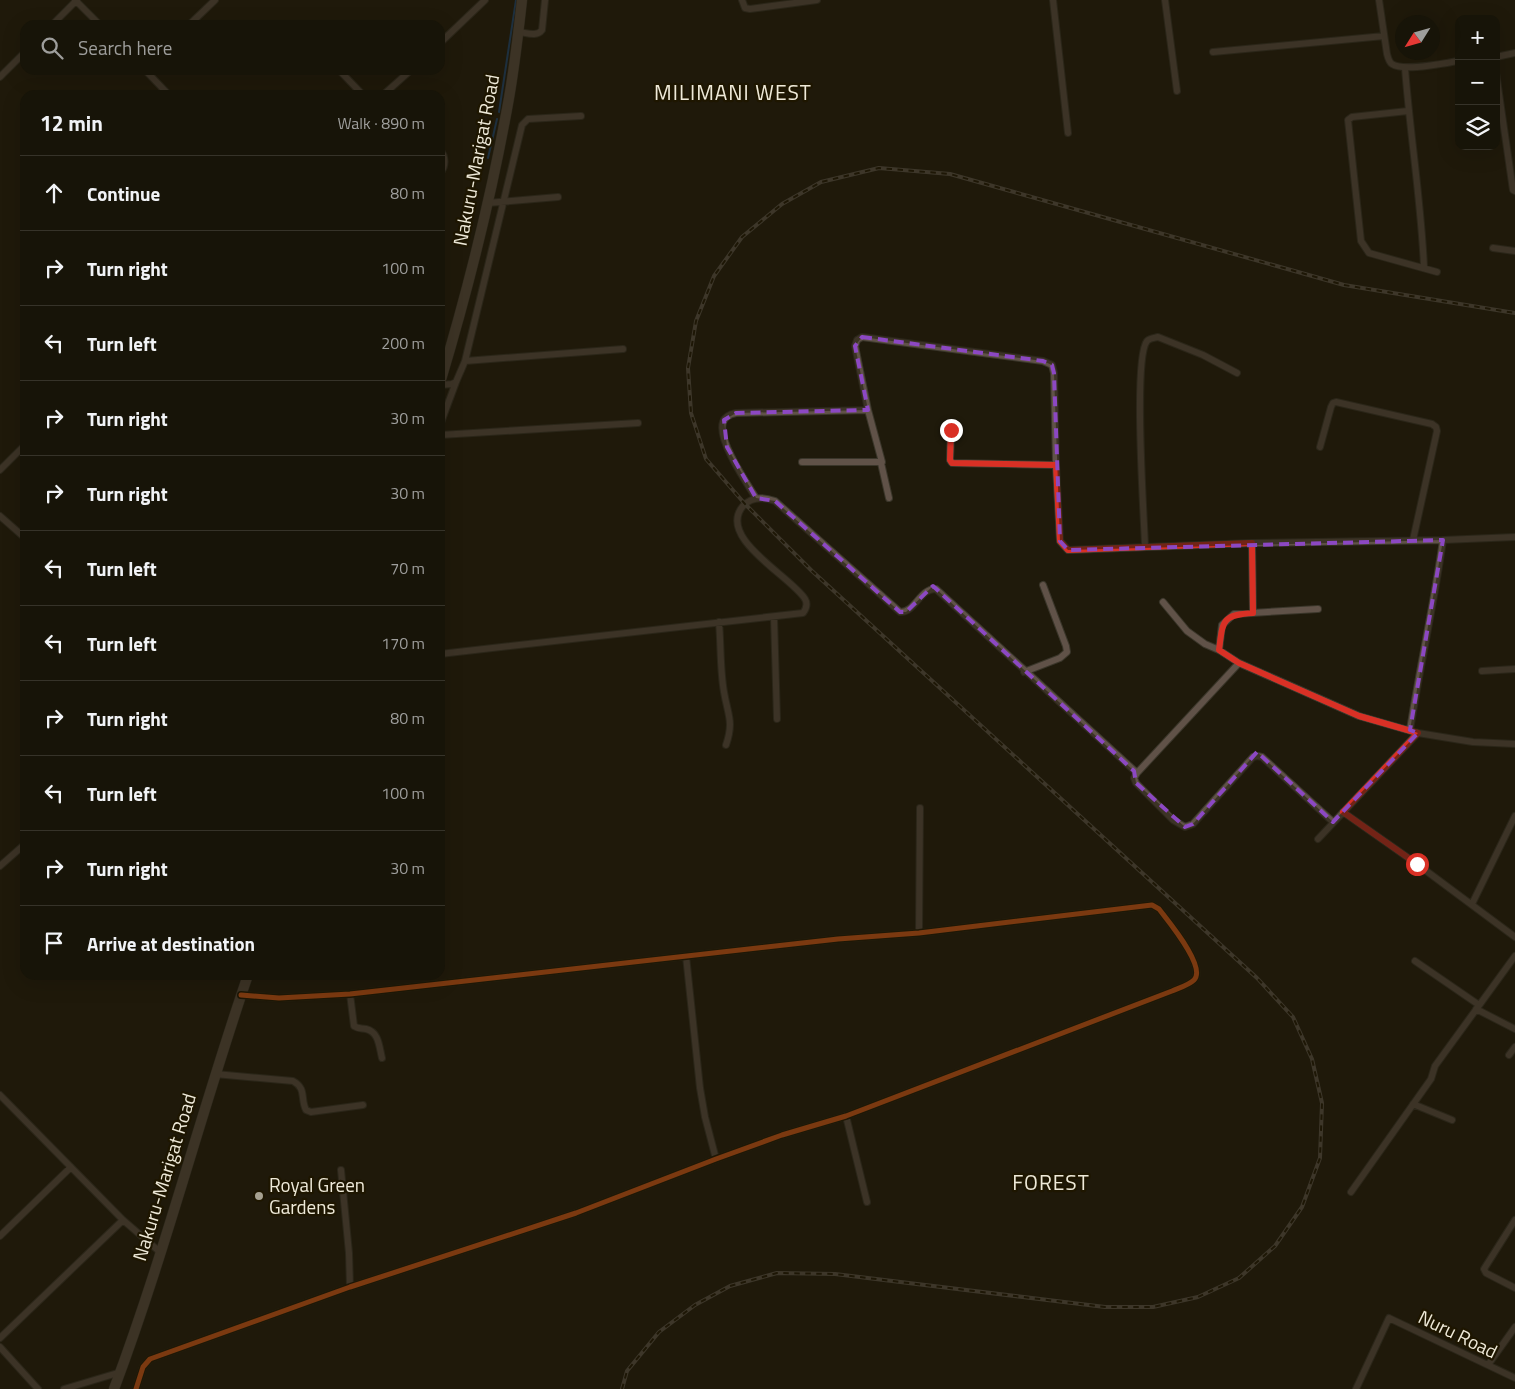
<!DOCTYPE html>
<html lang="en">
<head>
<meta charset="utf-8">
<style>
  body { margin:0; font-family:"Titillium Web",sans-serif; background:#201d12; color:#f1f3f6 }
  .controls { position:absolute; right:15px; top:15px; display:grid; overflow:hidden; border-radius:10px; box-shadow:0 5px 20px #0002 }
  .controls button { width:45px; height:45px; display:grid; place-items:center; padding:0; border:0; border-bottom:1px solid #363329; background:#171408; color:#f1f3f6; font:25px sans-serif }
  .compass { position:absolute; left:1395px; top:15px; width:45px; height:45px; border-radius:50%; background:#171408; box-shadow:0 5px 20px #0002; rotate:233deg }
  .stop { position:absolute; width:15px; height:15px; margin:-11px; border:4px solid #d93025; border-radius:50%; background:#fff }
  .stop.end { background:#d93025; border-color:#fff; box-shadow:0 1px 5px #0008 }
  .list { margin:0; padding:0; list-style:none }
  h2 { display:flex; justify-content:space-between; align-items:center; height:65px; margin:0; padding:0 20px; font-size:21px }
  h2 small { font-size:16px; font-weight:400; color:#9e9e9c }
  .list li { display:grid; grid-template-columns:32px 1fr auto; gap:15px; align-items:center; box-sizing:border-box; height:75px; padding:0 20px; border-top:1px solid #363329 }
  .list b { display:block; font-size:19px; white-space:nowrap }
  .list em { font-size:16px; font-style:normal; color:#9e9e9c }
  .icon { flex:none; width:28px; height:28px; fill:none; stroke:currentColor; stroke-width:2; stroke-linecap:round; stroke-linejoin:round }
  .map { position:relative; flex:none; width:1515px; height:1389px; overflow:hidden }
  .search { position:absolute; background:#171408; box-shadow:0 5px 20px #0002; left:20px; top:20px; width:425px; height:55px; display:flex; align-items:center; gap:12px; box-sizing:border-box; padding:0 18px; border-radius:15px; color:#9e9e9c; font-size:19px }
  .panel { position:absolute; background:#171408; box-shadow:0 5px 20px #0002; left:20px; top:90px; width:425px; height:890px; border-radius:15px }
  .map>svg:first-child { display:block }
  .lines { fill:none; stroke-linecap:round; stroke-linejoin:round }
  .stream { stroke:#1b4a7d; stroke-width:2 }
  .street-casing { stroke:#3a362a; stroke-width:8 }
  .primary-casing { stroke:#3a362a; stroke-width:11 }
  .street { stroke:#605248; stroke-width:6 }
  .primary { stroke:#605246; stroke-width:10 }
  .rail-casing { stroke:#625a4f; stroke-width:4 }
  .rail { stroke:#1e1600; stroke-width:2; stroke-dasharray:5.5; stroke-linecap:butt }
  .cycleway-casing { stroke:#1e1600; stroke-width:8 }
  .cycleway { stroke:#ea6118; stroke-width:5 }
  .route { stroke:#d93025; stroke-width:6 }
  .marked { fill:none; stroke:#8c48c3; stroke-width:4; stroke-dasharray:10 6; stroke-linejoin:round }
  .poi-dot { fill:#a6a191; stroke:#1e1600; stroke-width:2 }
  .labels { text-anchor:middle; stroke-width:4.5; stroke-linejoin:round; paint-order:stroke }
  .street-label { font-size:19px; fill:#efead9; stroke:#1e1600 }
  .poi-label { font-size:19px; fill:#efead9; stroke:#1e1600; text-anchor:start }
  .quarter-label { font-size:21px; letter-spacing:1px; fill:#efead9; stroke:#1e1600 }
</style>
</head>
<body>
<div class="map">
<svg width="1515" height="1389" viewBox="0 0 1515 1389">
  <rect width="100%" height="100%" fill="#1f1a0b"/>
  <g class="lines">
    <path class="stream" d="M499,112L516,0
      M488,158L497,119"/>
    <defs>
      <path id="street" d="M75,0L100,25
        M742,0L745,8L750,9L817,0
        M1053,0L1068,133
        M1165,0L1177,91
        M1379,0L1387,54C1388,58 1389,62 1392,64C1404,72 1444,63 1459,61
        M52,25L77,0
        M189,25L215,0
        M519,32C527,33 537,37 542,30L545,0
        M440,43L485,0
        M1213,52L1384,36
        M1496,57L1515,53
        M1405,68C1410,134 1421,200 1424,267
        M145,70L169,95
        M339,70L363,95
        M1496,73L1513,190L1515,191
        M0,77L25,52
        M383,95L411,70
        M1408,111L1352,117L1348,120L1361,241L1369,253L1437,272
        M440,150C446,156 446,167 440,173
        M488,203L558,197
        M1493,248L1515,251
        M465,361L623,349
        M440,385L452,384L456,382L465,361L522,125L528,119L581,116
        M440,425L456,382
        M951,430L950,460L952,463L1056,465
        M440,435L638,423
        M1320,447L1331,407L1333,403L1336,402L1432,424L1436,427L1437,431L1413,540
        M802,462H882L868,410L855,346L857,340L862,337L1043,361L1052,365L1054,373L1056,465L1060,541L1068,550L1252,543L1443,540L1515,537
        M881,463L889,498
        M0,470L25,445
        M756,498C746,482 717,440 723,422C725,416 731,414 736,413L868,410
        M0,516L25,538
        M1252,543L1253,613
        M1145,546C1144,515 1133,359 1147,341C1150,338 1154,338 1158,337L1203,355L1237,373
        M1163,602L1187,631L1205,644L1219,650L1239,663L1359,716L1418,733L1473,742L1515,744
        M774,617L777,719
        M719,622C721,645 720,670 724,692C728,716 734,721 726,745
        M1219,650L1222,625L1234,614L1318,609
        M440,654L803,613C806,609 808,604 805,599C792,577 716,538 743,506C752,496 764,497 775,501L900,612C915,613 920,588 936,589L1137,773L1239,663
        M1482,671L1515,669
        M1024,672L1060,658L1067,652L1066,646L1043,585
        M1410,730C1420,666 1434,604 1443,540
        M1137,773L1134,778L1136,783L1173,820L1185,827L1193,824L1253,757L1257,756L1262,757L1333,822
        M1343,812L1417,864L1515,937
        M1318,839L1418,733
        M0,866L25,844
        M1472,904L1515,816
        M919,933L920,808
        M686,956L700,1088L705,1117L716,1159
        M1415,961L1479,1005
        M350,994L354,1026C358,1029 361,1028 366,1029C379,1032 379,1046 382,1058
        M1476,1009L1515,1029
        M1509,1055L1515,1047
        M215,1074L293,1081C307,1089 300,1098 306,1110L311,1112L363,1105
        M0,1095L123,1220L160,1252
        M1413,1104L1452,1120
        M846,1116L867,1202
        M341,1170L349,1253L350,1287
        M1351,1192L1431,1079L1435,1066L1515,956
        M1515,1220L1484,1269L1486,1273L1515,1288
        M0,1236L71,1167
        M0,1338L123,1220
        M0,1347L38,1389
        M1488,1365L1515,1327
        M64,1389L121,1372
        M136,1389L143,1367L150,1359L350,1287L576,1213L716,1159L782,1135L846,1116L1172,991C1179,988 1189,985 1194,980C1207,967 1168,921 1159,909L1152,905L919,933L838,939L350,994L279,998L241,995
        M1356,1389L1389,1318L1515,1378"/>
      <path id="primary" d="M440,383C467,293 490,202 507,109C514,73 518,36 522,0
        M114,1389C165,1253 201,1112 248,975"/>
    </defs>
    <use href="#street" class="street-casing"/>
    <use href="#primary" class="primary-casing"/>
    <use href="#street" class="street"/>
    <use href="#primary" class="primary"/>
    <defs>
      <path id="rail" d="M622,1389L627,1371L659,1332L695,1305L730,1286L777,1273L835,1274L1105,1307H1153L1198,1297L1239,1278L1275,1246L1302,1207L1320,1158L1322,1103L1312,1059L1293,1017L1257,978L812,571L745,504L706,459L691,413L688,368L696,321L714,276L742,237L782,204L821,182L879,168L950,174L1344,285L1515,313"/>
    </defs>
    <use href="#rail" class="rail-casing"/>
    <use href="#rail" class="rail"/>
    <defs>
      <path id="cycleway" d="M136,1389L143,1367L150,1359L350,1287L576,1213L716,1159L782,1135L846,1116L1172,991C1179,988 1189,985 1194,980C1207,967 1168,921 1159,909L1152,905L919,933L838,939L350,994L279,998L241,995"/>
    </defs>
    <use href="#cycleway" class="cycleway-casing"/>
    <use href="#cycleway" class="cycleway"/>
  </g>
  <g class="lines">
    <path class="route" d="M951,430L950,460L952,463L1056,465L1060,541L1068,550L1252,543L1253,613C1221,615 1223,621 1219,650L1239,663L1359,716L1418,733L1343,812L1417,864"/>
  </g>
  <path d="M0 0H1515V1389H0ZM862,337L1043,361L1052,365L1054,373L1060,541L1068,550L1443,540L1410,730L1418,733L1333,822L1257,752L1193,824L1185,827L1136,783L1134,771L933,586L906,612H900L775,501L756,498L727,447L724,420L736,413L868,410L855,346Z" fill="#1f1a0b" fill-opacity=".55" fill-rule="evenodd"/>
  <path class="marked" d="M862,337L1043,361L1052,365L1054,373L1060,541L1068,550L1443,540L1410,730L1418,733L1333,822L1257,752L1193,824L1185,827L1136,783L1134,771L933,586L906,612H900L775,501L756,498L727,447L724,420L736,413L868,410L855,346Z"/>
  <circle class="poi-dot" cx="259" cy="1196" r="5"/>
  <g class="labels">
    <g class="street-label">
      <text transform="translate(476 160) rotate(-79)" y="7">Nakuru-Marigat Road</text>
      <text transform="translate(164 1177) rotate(-73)" y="7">Nakuru-Marigat Road</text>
      <text transform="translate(1458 1334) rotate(26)" y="7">Nuru Road</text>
    </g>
    <g class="poi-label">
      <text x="269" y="1192">Royal Green<tspan x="269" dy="22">Gardens</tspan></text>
    </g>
    <g class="quarter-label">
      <text x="733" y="100">MILIMANI WEST</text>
      <text x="1051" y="1190">FOREST</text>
    </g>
  </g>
</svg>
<div class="controls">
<button>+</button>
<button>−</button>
<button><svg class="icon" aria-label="layers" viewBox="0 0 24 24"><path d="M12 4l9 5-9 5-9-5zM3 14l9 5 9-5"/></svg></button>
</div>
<svg class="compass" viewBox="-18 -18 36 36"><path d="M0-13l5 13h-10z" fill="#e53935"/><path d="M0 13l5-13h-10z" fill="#9e9e9c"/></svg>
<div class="stop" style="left:1417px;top:864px"></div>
<div class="stop end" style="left:951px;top:430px"></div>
<div class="search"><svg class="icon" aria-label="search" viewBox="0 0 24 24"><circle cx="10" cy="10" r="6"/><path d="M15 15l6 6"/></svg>Search here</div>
<section class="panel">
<h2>12 min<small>Walk · 890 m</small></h2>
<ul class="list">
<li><svg class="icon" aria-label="ahead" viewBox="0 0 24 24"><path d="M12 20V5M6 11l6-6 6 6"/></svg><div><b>Continue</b></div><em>80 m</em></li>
<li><svg class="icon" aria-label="right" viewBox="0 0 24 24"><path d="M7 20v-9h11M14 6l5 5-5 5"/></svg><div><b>Turn right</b></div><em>100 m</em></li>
<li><svg class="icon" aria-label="left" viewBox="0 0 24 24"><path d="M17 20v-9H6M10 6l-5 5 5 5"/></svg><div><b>Turn left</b></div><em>200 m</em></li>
<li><svg class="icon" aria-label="right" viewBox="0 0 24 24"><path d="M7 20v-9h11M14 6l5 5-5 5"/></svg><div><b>Turn right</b></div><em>30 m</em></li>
<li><svg class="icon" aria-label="right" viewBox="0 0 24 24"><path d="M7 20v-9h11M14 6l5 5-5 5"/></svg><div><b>Turn right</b></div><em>30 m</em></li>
<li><svg class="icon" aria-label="left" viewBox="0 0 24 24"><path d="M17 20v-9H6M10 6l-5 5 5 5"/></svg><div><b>Turn left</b></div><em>70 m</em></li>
<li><svg class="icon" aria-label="left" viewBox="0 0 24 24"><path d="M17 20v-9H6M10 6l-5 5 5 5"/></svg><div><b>Turn left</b></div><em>170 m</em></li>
<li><svg class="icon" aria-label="right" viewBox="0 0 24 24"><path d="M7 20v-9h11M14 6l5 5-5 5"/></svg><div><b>Turn right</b></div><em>80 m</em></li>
<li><svg class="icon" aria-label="left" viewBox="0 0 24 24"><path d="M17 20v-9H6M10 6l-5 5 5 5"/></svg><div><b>Turn left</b></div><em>100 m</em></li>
<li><svg class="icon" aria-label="right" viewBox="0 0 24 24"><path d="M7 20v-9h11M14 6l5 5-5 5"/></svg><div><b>Turn right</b></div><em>30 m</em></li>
<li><svg class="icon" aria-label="arrive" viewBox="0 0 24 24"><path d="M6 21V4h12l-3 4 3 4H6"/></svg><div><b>Arrive at destination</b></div></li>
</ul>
</section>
</div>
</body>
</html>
